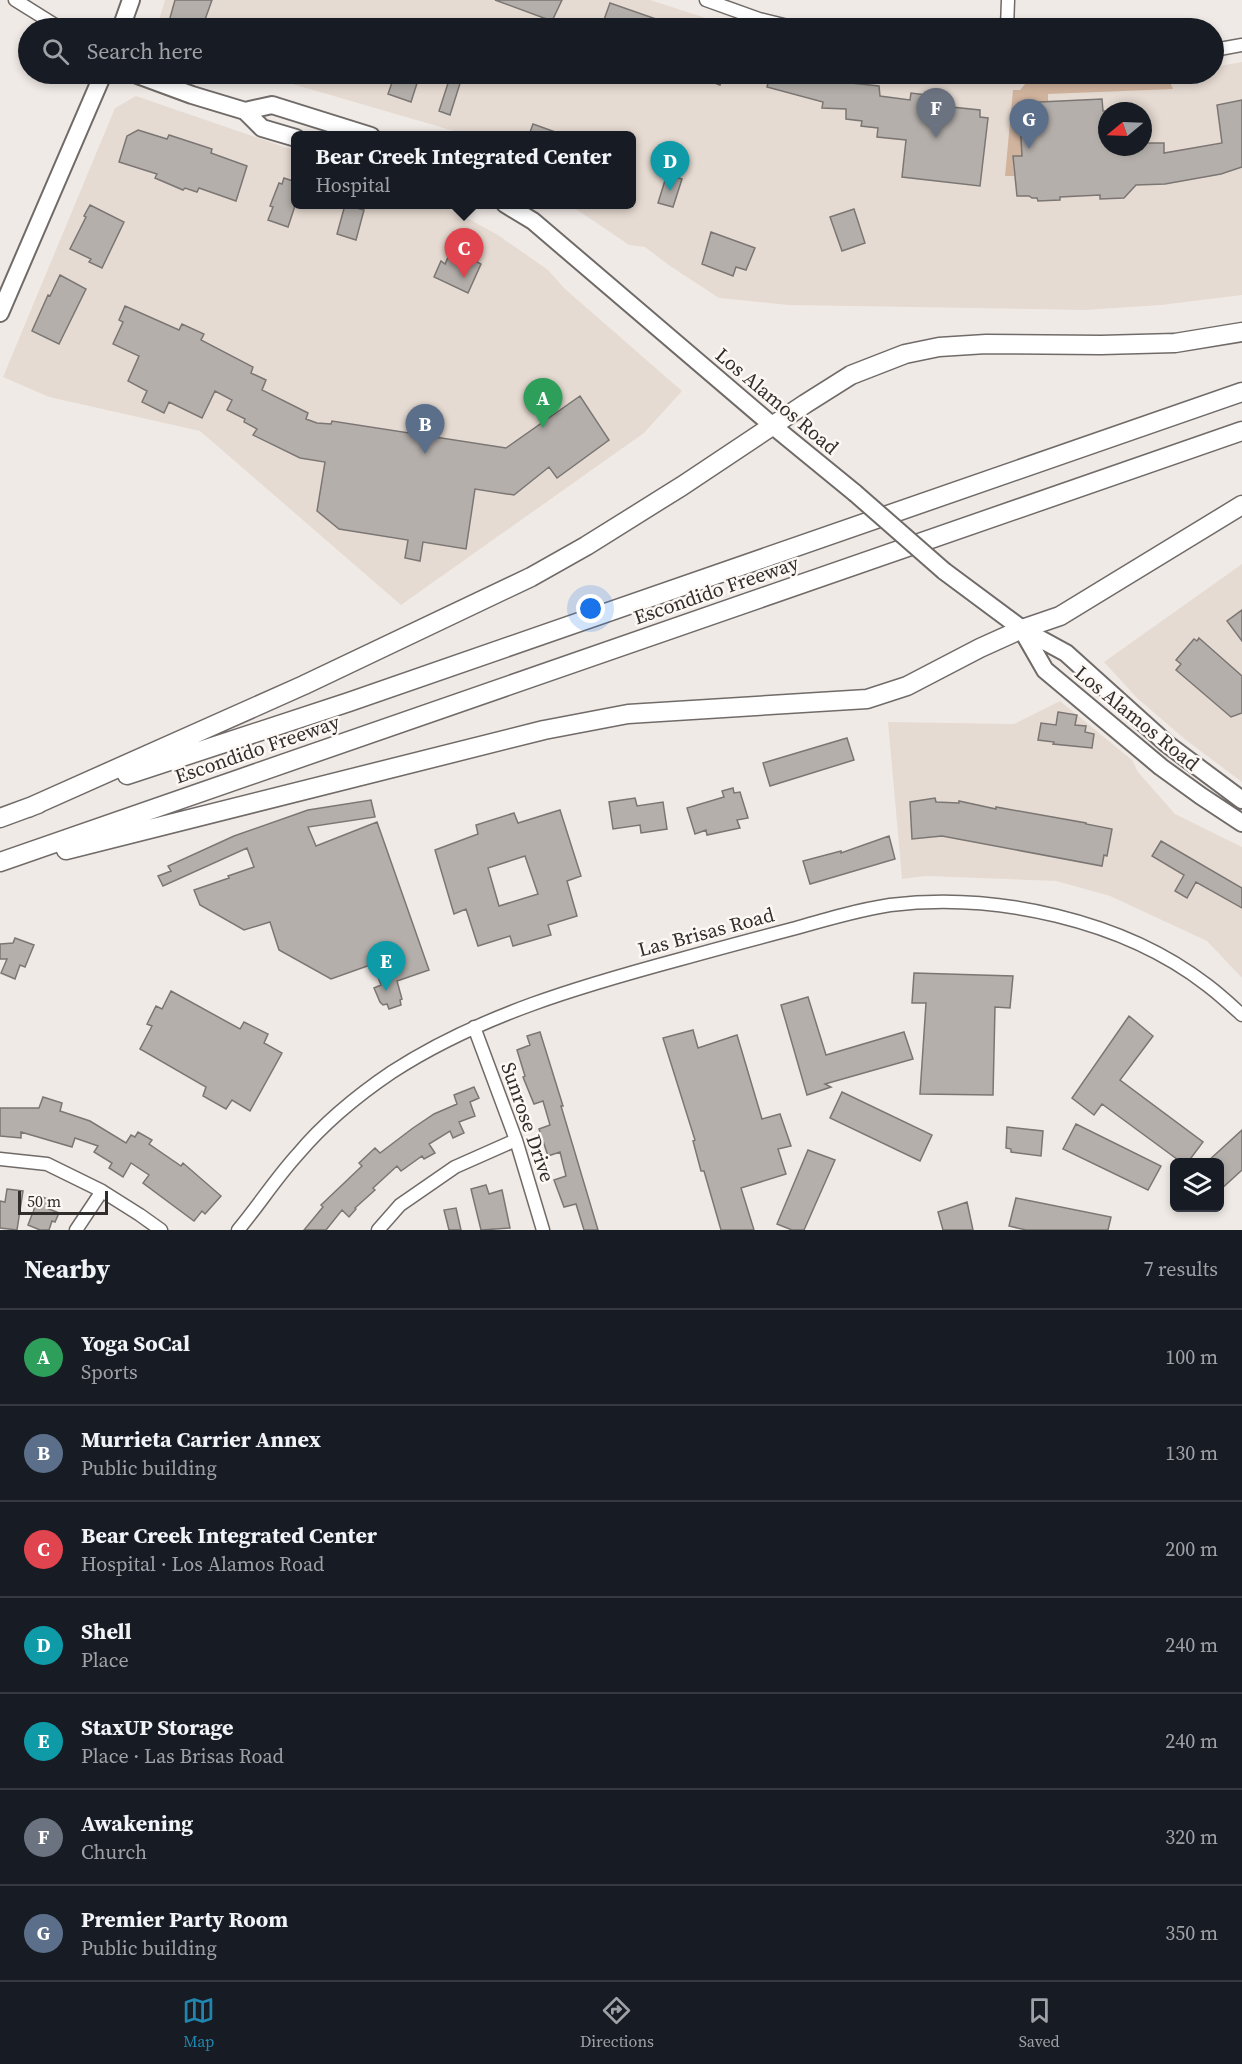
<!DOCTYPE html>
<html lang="en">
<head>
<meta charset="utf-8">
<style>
  body { margin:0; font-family:"Source Serif 4",serif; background:#242831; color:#f1f3f6 }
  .controls { position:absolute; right:18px; bottom:18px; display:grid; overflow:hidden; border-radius:9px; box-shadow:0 3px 9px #0003 }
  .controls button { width:54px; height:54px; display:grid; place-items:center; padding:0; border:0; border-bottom:2px solid #363941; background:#171b24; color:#f1f3f6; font:30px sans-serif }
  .compass { position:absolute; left:1098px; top:102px; width:54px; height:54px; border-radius:50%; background:#171b24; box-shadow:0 3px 9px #0003; rotate:251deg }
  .scale { position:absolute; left:18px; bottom:15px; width:90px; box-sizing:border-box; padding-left:6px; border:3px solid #302e2d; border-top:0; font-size:16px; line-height:21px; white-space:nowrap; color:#302e2d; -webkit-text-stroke:4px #fdf8f3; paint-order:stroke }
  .you { position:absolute; left:591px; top:609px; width:21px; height:21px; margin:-15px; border:4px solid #fff; border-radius:50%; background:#1a73e8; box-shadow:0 0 0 9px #1a73e833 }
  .badge { display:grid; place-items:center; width:39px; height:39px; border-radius:50%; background:#2086af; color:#fff; font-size:20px; font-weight:700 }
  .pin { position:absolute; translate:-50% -50px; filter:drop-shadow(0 2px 3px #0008) }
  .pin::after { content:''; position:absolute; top:32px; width:21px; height:18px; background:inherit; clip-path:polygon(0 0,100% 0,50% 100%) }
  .popup { position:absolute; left:291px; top:131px; width:345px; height:78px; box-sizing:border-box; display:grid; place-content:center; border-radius:9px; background:#171b24; filter:drop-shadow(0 2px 4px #0005); font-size:20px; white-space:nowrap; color:#9ea1a6 }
  .popup b { font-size:22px; color:#f1f3f6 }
  .popup::after { content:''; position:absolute; left:50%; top:100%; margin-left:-12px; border:12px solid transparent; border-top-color:#171b24 }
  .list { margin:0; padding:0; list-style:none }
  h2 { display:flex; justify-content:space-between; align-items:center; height:78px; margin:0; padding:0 24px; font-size:26px }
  h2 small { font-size:20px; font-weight:400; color:#9ea1a6 }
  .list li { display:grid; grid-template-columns:39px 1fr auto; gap:18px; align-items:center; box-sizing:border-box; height:96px; padding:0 24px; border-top:2px solid #363941 }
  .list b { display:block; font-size:22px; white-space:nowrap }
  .list p { margin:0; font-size:20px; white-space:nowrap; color:#9ea1a6 }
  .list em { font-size:20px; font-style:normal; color:#9ea1a6 }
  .icon { flex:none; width:33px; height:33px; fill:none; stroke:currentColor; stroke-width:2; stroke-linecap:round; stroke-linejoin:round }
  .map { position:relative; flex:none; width:1242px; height:1230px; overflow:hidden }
  .search { position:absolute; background:#171b24; box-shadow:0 3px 9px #0003; left:18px; right:18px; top:18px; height:66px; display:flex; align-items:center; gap:15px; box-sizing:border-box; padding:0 21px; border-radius:33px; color:#9ea1a6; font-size:22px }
  .sheet { height:750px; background:#171b24 }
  nav { display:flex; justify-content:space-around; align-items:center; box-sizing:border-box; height:84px; border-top:2px solid #363941; background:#171b24; font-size:16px; color:#9ea1a6 }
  nav a { display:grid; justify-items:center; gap:3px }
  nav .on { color:#2086af }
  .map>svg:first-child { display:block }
  .built { fill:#e6dbd2; fill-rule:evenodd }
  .green { fill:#d1b49e }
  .building { fill:#b4afab; stroke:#7b7673; stroke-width:1.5; fill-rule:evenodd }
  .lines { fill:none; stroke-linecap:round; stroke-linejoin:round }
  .minor-casing { stroke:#706b68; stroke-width:15 }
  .major-casing { stroke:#706b68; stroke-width:20 }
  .highway-casing { stroke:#706b68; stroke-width:21 }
  .minor { stroke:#fff; stroke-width:12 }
  .major { stroke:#fff; stroke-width:16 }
  .highway { stroke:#fff; stroke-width:18 }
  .major-bridge-casing { stroke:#706b68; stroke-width:20; stroke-linecap:butt }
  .major-bridge { stroke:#fff; stroke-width:16 }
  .labels { text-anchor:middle; stroke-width:5; stroke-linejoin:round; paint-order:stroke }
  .street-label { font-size:20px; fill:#302e2d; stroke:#fdf8f3 }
</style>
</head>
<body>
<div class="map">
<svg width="1242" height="1230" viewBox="0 0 1242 1230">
  <rect width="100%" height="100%" fill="#f0eae6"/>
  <path class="built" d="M165,0H650L737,28H165L158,23Z
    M1242,62V295L1161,305L1085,310L788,305L719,298L670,266L645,247L629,245L570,205L632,204V136L462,135L454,131L258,74H969L1060,79L1214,74V67ZM1107,111H1143V147H1107Z
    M136,96L296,151V204L442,205L467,218L498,235L548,270L565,289L682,391L644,433L401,605L200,431L49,397L3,377L115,108Z
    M1242,564V782L1187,741L1137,698L1104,662Z
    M1060,701L1132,760L1138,772L1175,814L1242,847V978L1207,941L1110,896L1056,881L926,876L902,879L888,722L1014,724Z"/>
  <path class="green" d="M1165,75L1166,80H1169L1173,89L1048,94V101L1019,103L1022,156L1013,157L1014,176H1005L1013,90H1020L1027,82L1028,77L1060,79Z"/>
  <path class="building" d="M175,0H212L202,28H175L170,18Z
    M495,0H562L552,21Z
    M610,3L679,27V28H601Z
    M395,74H420L411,102L388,94Z
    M451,74H463L450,115L439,111Z
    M691,74H724L720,85Z
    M770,74H823V80L879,86L880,96L910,100L911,93L943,97L942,106L980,110V117L988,118L980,186L902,177L906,140L877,137L878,128L861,126L862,121L846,119V109L822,108L823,102L767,87Z
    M1102,99L1103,111H1107V147H1143V143H1164V153L1222,143L1217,105L1242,100V167L1221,174L1165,184L1136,185L1124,198L1100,199V195L1060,197V200L1038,201L1037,198H1032L1029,196H1017L1013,156H1022L1019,103Z
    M533,124L561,134V135H529Z
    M138,130L167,139L169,135L212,149L211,153L247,166L236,201L199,188L197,192L185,188L183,190L155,178L157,174L119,162L127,136Z
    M667,174L682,179L673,207L658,203Z
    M284,178L296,182V203L288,227L268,220L273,207L270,206L279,183L282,184Z
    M90,205L124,222L102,268L89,262L91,259L70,249L86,217L84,216Z
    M345,205L364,210L356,240L337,234Z
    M854,209L865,243L842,251L830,217Z
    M711,232L755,248L746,270L736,267L733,276L702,264Z
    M455,242L481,254L477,262L481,264L468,293L434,277L441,261L445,264Z
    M60,275L86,289L59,344L32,331L48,295L50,296Z
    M125,306L179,330L182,324L204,334L201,340L253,367L251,373L266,380L262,390L308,413L306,419L317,423L331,424L332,421L506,448L580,396L609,440L557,478L549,467L514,495L475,489L466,549L423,542L420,561L405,558L408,540L339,529L317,511L325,462L300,458L253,435L257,429L244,422L245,419L227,410L232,400L215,391L202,418L169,402L164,413L142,402L147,391L128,381L139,356L113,344L123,322L119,320Z
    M1242,610V641L1227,621Z
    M1199,638L1242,676V713L1231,717L1176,670L1181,664L1176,660L1194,639L1197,641Z
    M1058,712L1077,715L1075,725L1086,726L1085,732L1094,734L1092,748L1053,744L1054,742L1038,740L1041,723L1056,725Z
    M847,738L854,760L770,786L763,763Z
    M733,788L734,793L740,792L748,818L737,820L740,828L707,835L706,830L695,834L687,808L724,797L722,791Z
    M635,798L637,806L663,802L667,829L641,833L640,825L613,829L609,802Z
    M935,798L936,802L959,803V801L996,809V807L1086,823V824L1112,829L1107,856L1104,855L1102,866L942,836L912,839L910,802Z
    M371,800L375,817L308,827L316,846L377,822L429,970L397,981L402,999L400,1000L401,1005L389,1009L387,1004L383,1005L380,1002L374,988L381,985L373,964L331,979L279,950L270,922L244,930L200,905L194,890L229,878L228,876L254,867L247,848L163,886L158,876L171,871L168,866L234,836L308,810Z
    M560,810L581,876L567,881L577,916L548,925L551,935L513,946L510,936L478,946L466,909L454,914L435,850L478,834L476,825L514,813L518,823ZM525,856L538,894L499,906L488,868Z
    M889,836L895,859L810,884L803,861L841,851V853Z
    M1161,841L1242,888V908L1196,882L1187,898L1175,891L1184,875L1152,856Z
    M15,938L34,945L25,967L20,965L15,979L1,973L7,959H0V944L13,943Z
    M914,973L1013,976L1010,1008L995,1007L993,1095L920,1094L926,1003H912Z
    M171,991L240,1029L244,1022L268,1034L264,1043L282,1053L250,1111L232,1100L226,1109L203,1096L206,1087L140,1049L152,1026L147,1024L156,1006L162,1009Z
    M808,997L826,1055L904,1032L913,1059L825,1084L831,1087L807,1095L781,1005Z
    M1129,1016L1153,1036L1120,1080L1203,1142L1188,1162H1181L1102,1104L1094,1115L1072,1098Z
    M693,1030L698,1048L737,1035L762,1119L780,1114L791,1146L778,1149L786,1174L741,1188L754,1230H721L704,1171H701L693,1141L695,1140L663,1038Z
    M540,1032L563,1106H561L598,1230H584L576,1204L564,1207L554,1180L566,1176L560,1152L548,1156L539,1129L550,1125L543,1101L534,1104L523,1077L525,1076L517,1050L530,1045L527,1036Z
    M474,1087L479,1098L470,1102L475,1116L459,1122L464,1133L453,1138L450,1131L429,1144L435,1153L424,1159L422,1156L401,1171L397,1166L373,1188L375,1190L355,1208L356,1209L349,1217L342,1210L326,1230H304L323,1207L321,1205L362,1166L359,1163L375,1148L380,1153L413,1128L434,1114L457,1104L454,1095Z
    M842,1092L932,1135L920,1161L830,1118Z
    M43,1097L62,1103L60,1111L90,1121L126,1143L131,1135L135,1137L138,1132L152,1140L149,1144L181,1166L183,1163L221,1196L205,1214L202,1211L194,1221L143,1183L149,1175L131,1163L123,1177L109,1168L112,1163L94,1152L98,1146L75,1138L72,1147L21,1132V1138L0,1136V1108H39Z
    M1076,1124L1161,1166L1148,1190L1063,1149Z
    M1007,1127L1043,1131L1041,1156L1011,1152V1149L1006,1148Z
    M1242,1130V1170L1220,1190V1162H1207Z
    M808,1150L835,1160L804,1230H792L777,1224Z
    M486,1185L489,1194L502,1190L510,1228L481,1230L471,1189Z
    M7,1189L23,1191L17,1230L0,1228V1201L5,1202Z
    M39,1196L53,1201L49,1209L59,1213L55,1222L52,1221L49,1230H40L28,1225Z
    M1016,1198L1111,1217L1108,1230H1026L1009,1226Z
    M967,1202L973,1230H943L938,1212Z
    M456,1208L461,1230H449L444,1210Z"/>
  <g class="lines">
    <defs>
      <path id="minor" d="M15,0L60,28
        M706,0L759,19L796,28
        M1007,28L1008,0
        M1214,50L1242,45
        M474,1027L516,1140L543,1230
        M0,1159L47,1164L102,1191L140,1215L161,1230
        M76,1230L102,1191
        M238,1230C259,1205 276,1178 298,1154C324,1123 358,1095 392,1072C480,1015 581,986 681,959C720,948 758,938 796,928C827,919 858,910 890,905C995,892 1123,920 1207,985C1219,994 1231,1005 1242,1015
        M378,1230L400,1205L455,1167L516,1140"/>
      <path id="major" d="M121,28L131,0
        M135,74L192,95L245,111L262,128L296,138
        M245,111L272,105L371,136
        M505,204L533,221L773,426L855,493
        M0,313L103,74
        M944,571L1022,629L1066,653L1167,744L1242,800
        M1022,630L1045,670L1161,767L1201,796L1242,823"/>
      <path id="highway" d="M127,775L349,702L1242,392
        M28,808L304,685L531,577L586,546L682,486L805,404L851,375L905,354L939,347L986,344L1101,345L1175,343L1242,332
        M0,818L38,804
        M66,850L544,730L628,714L867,699L907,686L980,648L1022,629L1060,616L1242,505
        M0,862L1242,431"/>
    </defs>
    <use href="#minor" class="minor-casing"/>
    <use href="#major" class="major-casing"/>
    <use href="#highway" class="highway-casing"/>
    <use href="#minor" class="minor"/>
    <use href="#major" class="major"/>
    <use href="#highway" class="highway"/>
    <defs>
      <path id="major-bridge" d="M855,493L944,571"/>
    </defs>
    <use href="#major-bridge" class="major-bridge-casing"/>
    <use href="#major-bridge" class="major-bridge"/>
  </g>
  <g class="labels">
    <g class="street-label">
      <text transform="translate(777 401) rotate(40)" y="7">Los Alamos Road</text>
      <text transform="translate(716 590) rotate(-19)" y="7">Escondido Freeway</text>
      <text transform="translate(1137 718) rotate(39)" y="7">Los Alamos Road</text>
      <text transform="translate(257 749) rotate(-19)" y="7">Escondido Freeway</text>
      <text transform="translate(706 932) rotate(-15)" y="7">Las Brisas Road</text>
      <text transform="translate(528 1122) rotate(71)" y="7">Sunrose Drive</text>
    </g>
  </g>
</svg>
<div class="controls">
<button><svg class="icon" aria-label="layers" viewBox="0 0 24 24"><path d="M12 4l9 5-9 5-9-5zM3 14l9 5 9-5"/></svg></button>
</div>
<svg class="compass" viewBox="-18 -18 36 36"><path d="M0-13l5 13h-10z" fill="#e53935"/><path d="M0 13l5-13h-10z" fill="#9ea1a6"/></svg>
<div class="scale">50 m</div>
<div class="you"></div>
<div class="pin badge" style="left:543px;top:428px;background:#2e9e5b">A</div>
<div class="pin badge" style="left:425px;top:454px;background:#5c6f8a">B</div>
<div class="pin badge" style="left:464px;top:278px;background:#e0444e">C</div>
<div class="popup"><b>Bear Creek Integrated Center</b>Hospital</div>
<div class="pin badge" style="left:670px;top:191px;background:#0f9aa8">D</div>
<div class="pin badge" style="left:386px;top:991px;background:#0f9aa8">E</div>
<div class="pin badge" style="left:936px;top:138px;background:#6b7280">F</div>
<div class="pin badge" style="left:1029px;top:149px;background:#5c6f8a">G</div>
<div class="search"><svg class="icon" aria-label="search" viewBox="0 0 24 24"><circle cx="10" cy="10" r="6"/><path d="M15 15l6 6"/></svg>Search here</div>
</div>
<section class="sheet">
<h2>Nearby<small>7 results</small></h2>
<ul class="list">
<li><span class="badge" style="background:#2e9e5b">A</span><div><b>Yoga SoCal</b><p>Sports</p></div><em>100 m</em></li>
<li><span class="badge" style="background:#5c6f8a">B</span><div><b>Murrieta Carrier Annex</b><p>Public building</p></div><em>130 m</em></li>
<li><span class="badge" style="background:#e0444e">C</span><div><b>Bear Creek Integrated Center</b><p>Hospital · Los Alamos Road</p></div><em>200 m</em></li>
<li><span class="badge" style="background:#0f9aa8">D</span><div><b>Shell</b><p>Place</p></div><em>240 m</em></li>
<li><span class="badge" style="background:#0f9aa8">E</span><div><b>StaxUP Storage</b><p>Place · Las Brisas Road</p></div><em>240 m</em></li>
<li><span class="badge" style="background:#6b7280">F</span><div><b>Awakening</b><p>Church</p></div><em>320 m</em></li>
<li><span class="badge" style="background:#5c6f8a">G</span><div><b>Premier Party Room</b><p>Public building</p></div><em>350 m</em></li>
</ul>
</section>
<nav>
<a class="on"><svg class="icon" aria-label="map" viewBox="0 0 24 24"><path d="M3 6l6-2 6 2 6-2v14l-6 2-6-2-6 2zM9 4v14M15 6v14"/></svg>Map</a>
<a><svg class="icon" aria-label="directions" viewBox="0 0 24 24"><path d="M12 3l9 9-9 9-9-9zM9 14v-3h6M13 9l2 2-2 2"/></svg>Directions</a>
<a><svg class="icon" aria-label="saved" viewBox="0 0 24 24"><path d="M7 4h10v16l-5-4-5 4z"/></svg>Saved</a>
</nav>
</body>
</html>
